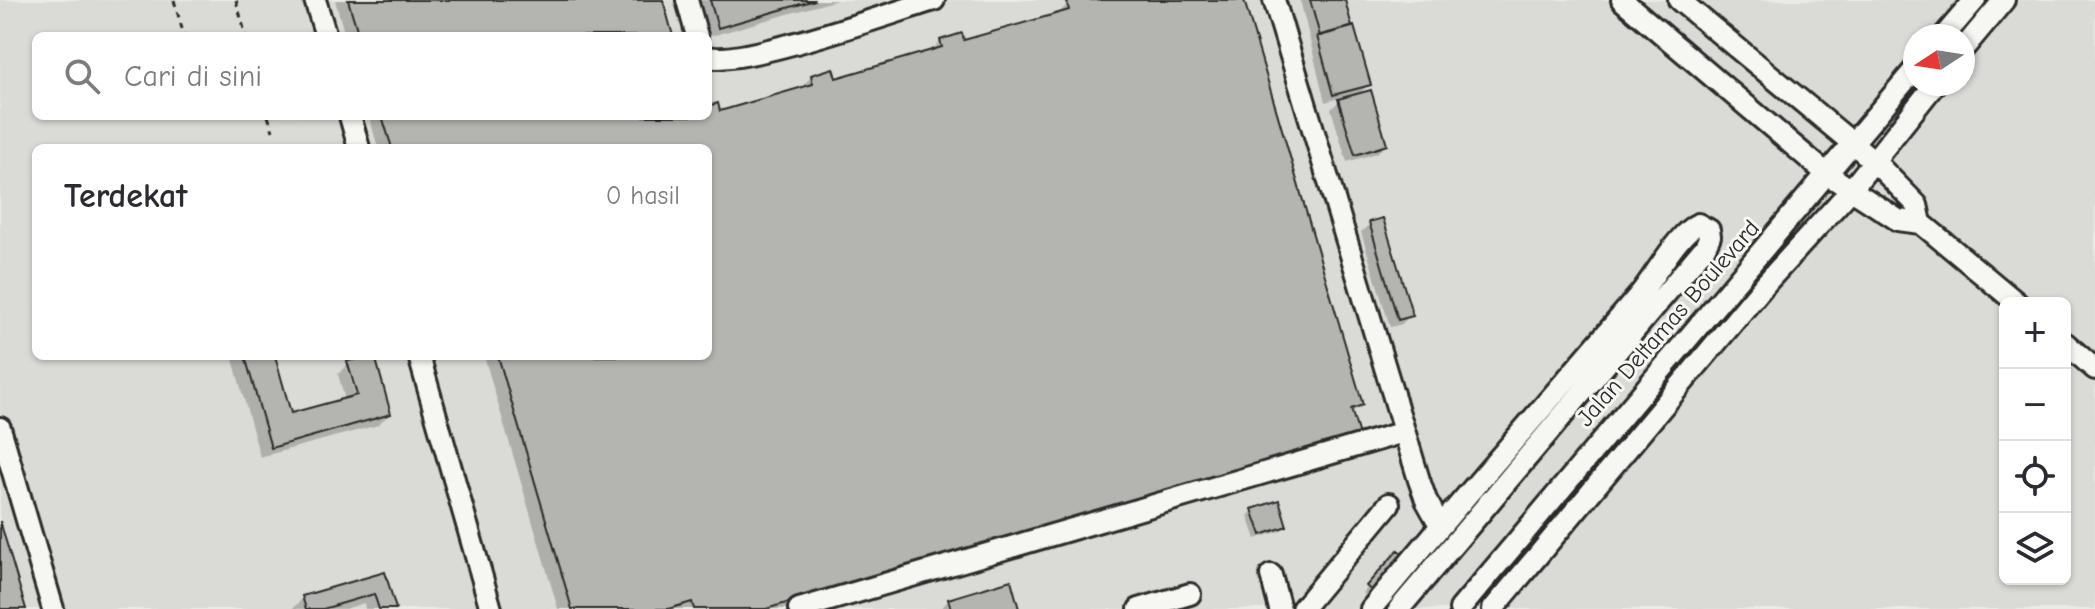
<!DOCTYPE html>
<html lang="id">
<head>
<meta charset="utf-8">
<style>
  body { margin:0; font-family:"Comic Neue",sans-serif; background:#f2f2f3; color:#2b2b33 }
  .controls { position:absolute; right:24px; bottom:24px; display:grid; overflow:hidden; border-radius:12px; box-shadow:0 2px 6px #0004 }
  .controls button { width:72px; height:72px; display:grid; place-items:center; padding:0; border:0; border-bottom:2px solid #e1e1e2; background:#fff; color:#2b2b33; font:40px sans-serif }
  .compass { position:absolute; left:1903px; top:24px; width:72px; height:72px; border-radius:50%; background:#fff; box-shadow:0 2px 6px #0004; rotate:258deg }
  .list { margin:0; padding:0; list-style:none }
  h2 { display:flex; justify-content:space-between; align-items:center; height:104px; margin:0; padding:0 32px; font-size:34px }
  h2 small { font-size:26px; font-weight:400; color:#7c7c81 }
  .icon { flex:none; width:44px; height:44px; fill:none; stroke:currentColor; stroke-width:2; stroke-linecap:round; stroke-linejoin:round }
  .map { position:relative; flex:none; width:2095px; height:609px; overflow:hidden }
  .search { position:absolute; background:#fff; box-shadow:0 2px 6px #0004; left:32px; top:32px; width:680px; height:88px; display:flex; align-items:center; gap:20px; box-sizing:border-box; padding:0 28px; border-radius:12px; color:#7c7c81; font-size:30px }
  .panel { position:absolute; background:#fff; box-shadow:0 2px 6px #0004; left:32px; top:144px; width:680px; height:216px; border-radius:12px }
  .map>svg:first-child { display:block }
  .built { fill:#dadad6; fill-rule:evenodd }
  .shadow { fill:#0003; fill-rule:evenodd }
  .building { fill:#b4b4b1; stroke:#2b2b2b; stroke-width:2 }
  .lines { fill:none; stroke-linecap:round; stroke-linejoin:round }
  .minor-casing { stroke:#2b2b2b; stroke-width:26 }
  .path { stroke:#2b2b2b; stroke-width:3; stroke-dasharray:6 6; stroke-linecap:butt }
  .minor { stroke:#f6f6f2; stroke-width:20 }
  .labels { text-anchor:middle; stroke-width:6; stroke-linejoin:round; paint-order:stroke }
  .street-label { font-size:24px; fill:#2b2b2b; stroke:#f6f6f2 }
</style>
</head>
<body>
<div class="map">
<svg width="2095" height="609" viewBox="0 0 2095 609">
  <rect width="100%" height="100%" fill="#eaeae6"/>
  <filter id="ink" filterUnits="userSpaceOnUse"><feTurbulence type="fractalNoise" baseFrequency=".0125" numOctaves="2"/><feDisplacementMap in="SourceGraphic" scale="16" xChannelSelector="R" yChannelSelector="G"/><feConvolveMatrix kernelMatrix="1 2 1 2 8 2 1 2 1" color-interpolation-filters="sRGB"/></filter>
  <g filter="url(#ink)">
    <path class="built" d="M0,0H2095V609H0ZM36,36H708V116H36ZM1915,36H1963V84H1915ZM36,148H708V356H36ZM2005,303H2065V579H2005Z"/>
    <path class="shadow" d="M335,0H661L671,36H345Z
      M696,0H837L708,37Z
      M1079,0H1242L1360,405L1350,415L1345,446L788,609H558L484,356H708V148H378L369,116H708V108L719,114L801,90V87L812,76L835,80L929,53L941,41L963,43L1056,16L1068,4Z
      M1300,0H1344L1368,85L1357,96L1385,145L1377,153L1347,162L1331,109L1343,97L1325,102Z
      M1370,224L1410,315L1402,324L1390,327L1361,232Z
      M232,356H273L289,416L345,400L338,374L349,363L373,356L389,414L378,425L260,457ZM347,367H351L362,404L358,405Z
      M1253,511L1285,526L1280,531L1256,539L1248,516Z
      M1393,557L1372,601L1363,593Z
      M384,574L394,609H365L364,603L345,609H292L303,598Z
      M949,600L1017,609H940Z"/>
    <path class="building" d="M348,0H663L673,36H359Z
      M710,0H815L718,28Z
      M1075,0H1244L1363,405L1351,409L1359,435L766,609H694L692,602L668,609H572L498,356H708V148H392L382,116H708V106L718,103L720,111L813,84L811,75L833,68L836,78L942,47L940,40L962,33L964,40L1069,10L1067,2Z
      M1310,0H1345L1352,27L1320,36Z
      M1354,26L1371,85L1333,95L1317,36Z
      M1371,90L1387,145L1355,155L1338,99Z
      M1383,218L1413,316L1398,320L1369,222Z
      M245,356H275L291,413L357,395L347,361L375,356L391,414L271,448Z
      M1279,500L1287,526L1261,535L1252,509Z
      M0,521L26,609H0Z
      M1398,550L1410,560L1379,597L1366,586Z
      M385,572L396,609H379L374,594L323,609H306L302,596Z
      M1011,580L1019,609H951L948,599Z"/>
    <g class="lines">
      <defs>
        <path id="minor" d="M315,0L326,36
          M687,0L697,36
          M1274,0L1419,480L1426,500L1440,525
          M1622,0L1827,174L1898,220L1921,223L2017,303
          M1679,0L1874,161L1917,205L1921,223
          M1944,36L1975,0
          M1963,49L2004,0
          M708,57C743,66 891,13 934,0
          M350,116L359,148
          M2065,343L2095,369
          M419,356L491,609
          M0,428L53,609
          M1271,575L1280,609
          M799,609L1404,432
          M1139,609L1190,594
          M1302,609L1389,504
          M1371,609C1459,502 1551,399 1640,294C1655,276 1679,232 1698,224L1709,230L1710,236L1705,247L1399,609
          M1460,609L1915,69
          M1493,609L1767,282L1850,191L1935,84"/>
      </defs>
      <use href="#minor" class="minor-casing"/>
      <path class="path" d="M174,0L184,36
        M236,0L246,36
        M268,116L273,131"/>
      <use href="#minor" class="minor"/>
    </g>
  </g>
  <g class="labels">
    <g class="street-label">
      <text transform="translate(1668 323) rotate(-49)" y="8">Jalan Deltamas Boulevard</text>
    </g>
  </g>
</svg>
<div class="controls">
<button>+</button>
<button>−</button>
<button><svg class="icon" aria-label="locate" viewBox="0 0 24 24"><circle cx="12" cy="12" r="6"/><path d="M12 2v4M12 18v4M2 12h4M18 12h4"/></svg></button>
<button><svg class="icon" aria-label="layers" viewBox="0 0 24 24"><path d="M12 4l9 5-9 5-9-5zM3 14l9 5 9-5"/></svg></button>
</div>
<svg class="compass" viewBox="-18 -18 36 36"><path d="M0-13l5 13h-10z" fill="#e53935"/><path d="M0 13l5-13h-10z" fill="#7c7c81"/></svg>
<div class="search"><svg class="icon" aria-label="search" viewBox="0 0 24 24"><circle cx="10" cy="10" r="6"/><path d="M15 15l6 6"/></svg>Cari di sini</div>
<section class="panel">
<h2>Terdekat<small>0 hasil</small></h2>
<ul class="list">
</ul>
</section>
</div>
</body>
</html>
